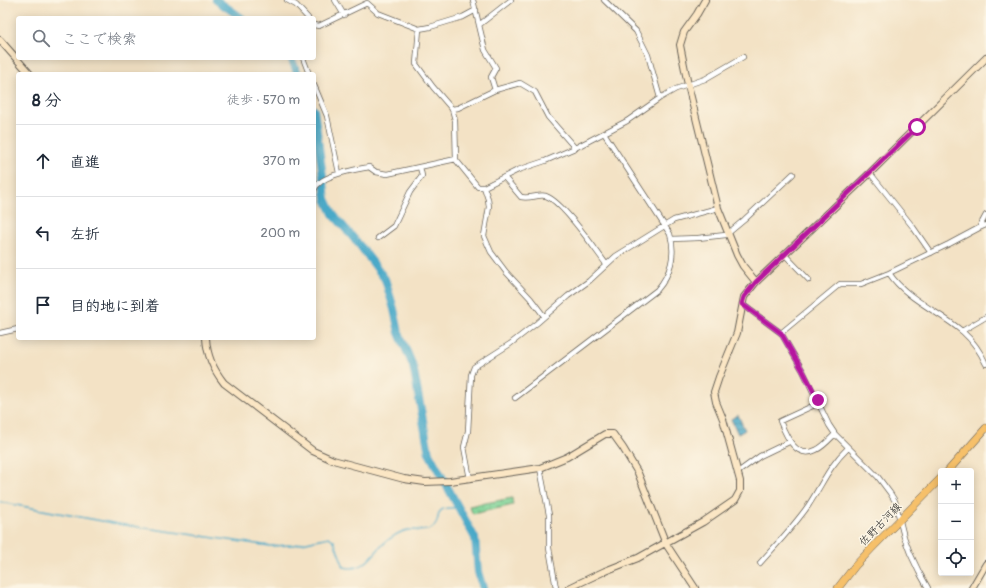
<!DOCTYPE html>
<html lang="ja">
<head>
<meta charset="utf-8">
<style>
  body { margin:0; font-family:Pangolin,"Klee One",sans-serif; background:#f2f2f3; color:#1f2937 }
  .controls { position:absolute; right:12px; bottom:12px; display:grid; overflow:hidden; border-radius:4px; box-shadow:0 2px 10px #0003 }
  .controls button { width:36px; height:36px; display:grid; place-items:center; padding:0; border:0; border-bottom:1px solid #e0e1e3; background:#fff; color:#1f2937; font:20px sans-serif }
  .stop { position:absolute; width:12px; height:12px; margin:-9px; border:3px solid #b5179e; border-radius:50%; background:#fff }
  .stop.end { background:#b5179e; border-color:#fff; box-shadow:0 1px 4px #0008 }
  .list { margin:0; padding:0; list-style:none }
  h2 { display:flex; justify-content:space-between; align-items:center; height:52px; margin:0; padding:0 16px; font-size:17px }
  h2 small { font-size:13px; font-weight:400; color:#747a83 }
  .list li { display:grid; grid-template-columns:26px 1fr auto; gap:12px; align-items:center; box-sizing:border-box; height:72px; padding:0 16px; border-top:1px solid #e0e1e3 }
  .list b { display:block; font-size:15px; white-space:nowrap }
  .list em { font-size:13px; font-style:normal; color:#747a83 }
  .icon { flex:none; width:22px; height:22px; fill:none; stroke:currentColor; stroke-width:2; stroke-linecap:round; stroke-linejoin:round }
  .map { position:relative; flex:none; width:986px; height:588px; overflow:hidden }
  .search { position:absolute; background:#fff; box-shadow:0 2px 10px #0003; left:16px; top:16px; width:300px; height:44px; display:flex; align-items:center; gap:10px; box-sizing:border-box; padding:0 14px; border-radius:4px; color:#747a83; font-size:15px }
  .panel { position:absolute; background:#fff; box-shadow:0 2px 10px #0003; left:16px; top:72px; width:300px; height:268px; border-radius:4px }
  .map>svg:first-child { display:block }
  .grass { fill:url(#grass-dots); stroke:#4c7758 }
  .water { fill:url(#water-rules); stroke:#336272 }
  .lines { fill:none; stroke-linecap:round; stroke-linejoin:round }
  .stream { stroke:#4aa9c8; stroke-width:1.5 }
  .river { stroke:#4aa9c8; stroke-width:8 }
  .street-casing { stroke:#676157; stroke-width:6 }
  .secondary-casing { stroke:#676157; stroke-width:8 }
  .primary-casing { stroke:#676157; stroke-width:8 }
  .street { stroke:#fff; stroke-width:4.5 }
  .secondary { stroke:#fbe6c4; stroke-width:6 }
  .primary { stroke:#f6c06b; stroke-width:7 }
  .route { stroke:#b5179e; stroke-width:5 }
  .labels { text-anchor:middle; stroke-width:3; stroke-linejoin:round; paint-order:stroke }
  .street-label { font-size:11px; fill:#1c1c1c; stroke:#fcf5e5 }
</style>
</head>
<body>
<div class="map">
<svg width="986" height="588" viewBox="0 0 986 588">
  <defs>
    <pattern id="grass-dots" width="8" height="8" patternUnits="userSpaceOnUse"><rect width="8" height="8" fill="#7dd295"/><path d="M2 2h.1M6 6h.1" fill="none" stroke="#6bb480" stroke-width="1.8" stroke-linecap="round"/></pattern>
    <pattern id="water-rules" width="6" height="5" patternUnits="userSpaceOnUse"><rect width="6" height="5" fill="#4aa9c8"/><path d="M0 2.5h6" fill="none" stroke="#3d89a2"/></pattern>
  </defs>
  <rect width="100%" height="100%" fill="#fcf5e5"/>
  <filter id="ink" filterUnits="userSpaceOnUse"><feTurbulence type="fractalNoise" baseFrequency=".025" numOctaves="2"/><feDisplacementMap in="SourceGraphic" scale="8" xChannelSelector="R" yChannelSelector="G"/><feConvolveMatrix kernelMatrix="1 2 1 2 8 2 1 2 1" color-interpolation-filters="sRGB"/></filter>
  <filter id="wash" filterUnits="userSpaceOnUse"><feTurbulence type="fractalNoise" baseFrequency=".012" numOctaves="4" result="noise"/><feDisplacementMap in="SourceGraphic" scale="16" xChannelSelector="R" yChannelSelector="G"/><feGaussianBlur stdDeviation="0.9" result="paint"/><feColorMatrix in="noise" values="0 0 0 0 0 0 0 0 0 0 0 0 0 0 0 0 0 1.4 0 .05"/><feComposite in="paint" operator="in"/></filter>
  <g filter="url(#wash)">
    <rect width="100%" height="100%" fill="#f3e2c5"/>
    <path class="grass" d="M512,498L513,505L473,514L469,506Z"/>
    <path class="water" d="M738,415L745,430L738,434L731,419Z"/>
    <g class="lines">
      <path class="stream" d="M0,502L118,524L270,546L293,545L329,537L334,541L344,567C368,573 374,548 391,538C395,535 402,531 408,530C414,529 426,533 432,528C445,519 428,506 459,508"/>
      <path class="river" d="M216,0L242,18
        M291,58L298,74
        M314,110L326,199L333,214L361,247L385,279L394,309L399,333L413,366L429,453L475,538L478,572L483,588"/>
    </g>
  </g>
  <g filter="url(#ink)">
    <g class="lines">
      <defs>
        <path id="street" d="M287,0L296,5L308,18
          M335,0L344,15
          M473,0L485,50L496,68L491,77L495,90
          M604,0L636,31L648,55L660,98L676,89L705,79L743,57
          M314,25L319,26L367,3L378,13L419,29L430,27L463,17L476,10
          M479,25L511,0
          M419,29L416,64L433,87L452,109L455,120L456,160L478,187H484L518,170L545,161L575,148L627,121L660,98
          M303,58L309,74
          M314,85L327,116L339,173
          M452,109L458,108L495,90L520,83L535,92L548,117L575,148
          M870,173L913,227L931,253
          M504,177L521,197C530,199 539,194 546,196C563,202 595,249 606,264
          M484,187L488,199L489,207L484,236L491,252L506,272L531,299L544,316
          M314,190C319,175 354,170 369,167L376,172L387,174L456,159
          M979,228L986,215
          M378,238L394,226L410,192L422,176L420,167
          M671,239L698,238L726,235L744,220L793,174
          M785,255L809,280
          M889,273C907,300 939,311 963,332C972,340 981,353 986,364
          M742,304L781,333L803,371L829,425L835,434L878,477L890,493L895,501L904,537L910,553L919,572L928,588
          M962,331L986,317
          M0,333L18,329
          M781,333L840,284H861L889,273L949,244L979,228L986,225
          M515,398L657,290C671,274 676,254 670,234L604,133
          M819,403L780,421C786,436 796,460 816,450C823,447 829,440 835,434
          M540,468L549,515V548L556,588
          M738,472L760,456L789,442
          M470,479L464,447L468,431L471,375L474,367L510,344L537,323L568,296L589,281L616,256L674,220L718,208
          M760,563C776,545 794,526 808,506C822,485 829,466 848,448"/>
        <path id="secondary" d="M705,0L697,14L684,32L680,45L688,85L718,208L737,255L743,266L756,282
          M0,40L30,74
          M206,338C207,356 213,369 224,383L313,451L333,460L404,479L425,482L450,481L540,468L567,457L605,434H613L623,448L638,473L666,544L695,588
          M569,588L605,571L638,558L703,522L735,500L740,491V481L723,419L716,402L714,392L719,377L737,333L744,297L756,282L870,173L986,58
          M972,588L986,564"/>
        <path id="primary" d="M948,471L986,428
          M838,588L855,566L873,547L941,478"/>
      </defs>
      <use href="#street" class="street-casing"/>
      <use href="#secondary" class="secondary-casing"/>
      <use href="#primary" class="primary-casing"/>
      <use href="#street" class="street"/>
      <use href="#secondary" class="secondary"/>
      <use href="#primary" class="primary"/>
    </g>
  </g>
  <g class="lines" filter="url(#ink)">
    <path class="route" d="M818,400L803,371L781,333L742,304L744,297L756,282L917,127"/>
  </g>
  <g class="labels">
    <g class="street-label">
      <text transform="translate(880 524) rotate(-46)" y="4">佐野古河線</text>
    </g>
  </g>
</svg>
<div class="controls">
<button>+</button>
<button>−</button>
<button><svg class="icon" aria-label="locate" viewBox="0 0 24 24"><circle cx="12" cy="12" r="6"/><path d="M12 2v4M12 18v4M2 12h4M18 12h4"/></svg></button>
</div>
<div class="stop" style="left:917px;top:127px"></div>
<div class="stop end" style="left:818px;top:400px"></div>
<div class="search"><svg class="icon" aria-label="search" viewBox="0 0 24 24"><circle cx="10" cy="10" r="6"/><path d="M15 15l6 6"/></svg>ここで検索</div>
<section class="panel">
<h2>8 分<small>徒歩 · 570 m</small></h2>
<ul class="list">
<li><svg class="icon" aria-label="ahead" viewBox="0 0 24 24"><path d="M12 20V5M6 11l6-6 6 6"/></svg><div><b>直進</b></div><em>370 m</em></li>
<li><svg class="icon" aria-label="left" viewBox="0 0 24 24"><path d="M17 20v-9H6M10 6l-5 5 5 5"/></svg><div><b>左折</b></div><em>200 m</em></li>
<li><svg class="icon" aria-label="arrive" viewBox="0 0 24 24"><path d="M6 21V4h12l-3 4 3 4H6"/></svg><div><b>目的地に到着</b></div></li>
</ul>
</section>
</div>
</body>
</html>
